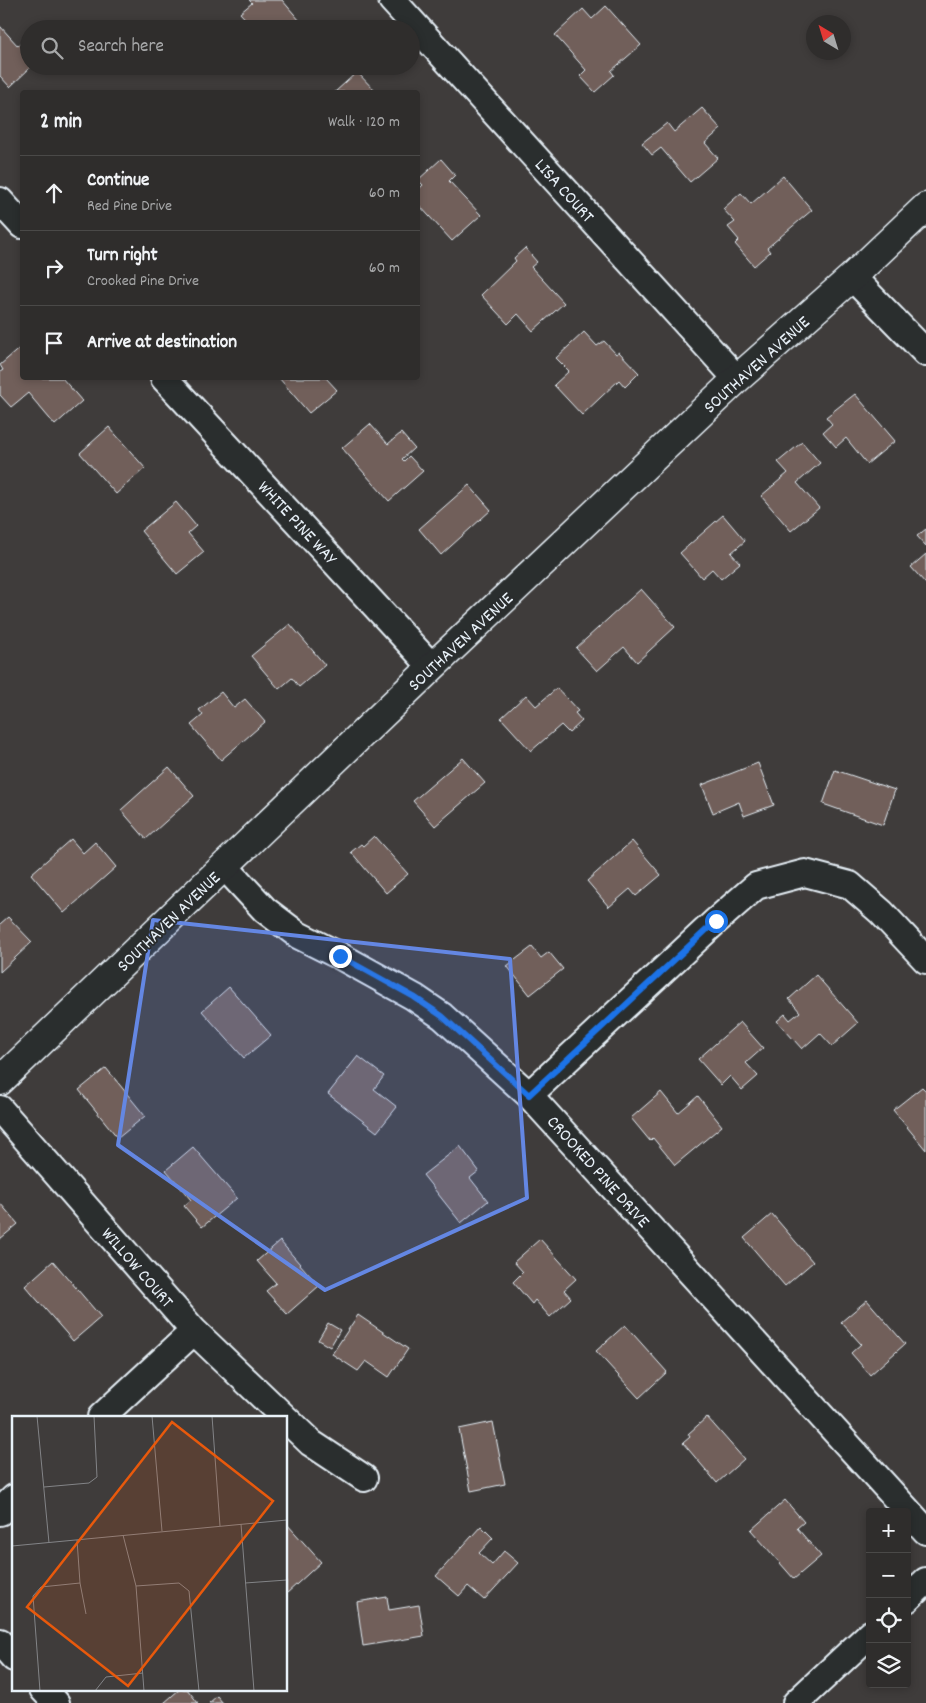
<!DOCTYPE html>
<html lang="en">
<head>
<meta charset="utf-8">
<style>
  body { margin:0; font-family:Dekko,sans-serif; background:#3b3938; color:#f1f3f6 }
  .controls { position:absolute; right:15px; bottom:15px; display:grid; overflow:hidden; border-radius:5px; box-shadow:0 2px 8px #0003 }
  .controls button { width:45px; height:45px; display:grid; place-items:center; padding:0; border:0; border-bottom:1px solid #4a4948; background:#2f2d2c; color:#f1f3f6; font:25px sans-serif }
  .compass { position:absolute; left:806px; top:15px; width:45px; height:45px; border-radius:50%; background:#2f2d2c; box-shadow:0 2px 8px #0003; rotate:322deg }
  .stop { position:absolute; width:15px; height:15px; margin:-11px; border:4px solid #1a73e8; border-radius:50%; background:#fff }
  .stop.end { background:#1a73e8; border-color:#fff; box-shadow:0 1px 5px #0008 }
  .list { margin:0; padding:0; list-style:none }
  h2 { display:flex; justify-content:space-between; align-items:center; height:65px; margin:0; padding:0 20px; font-size:21px }
  h2 small { font-size:16px; font-weight:400; color:#a7a8a9 }
  .list li { display:grid; grid-template-columns:32px 1fr auto; gap:15px; align-items:center; box-sizing:border-box; height:75px; padding:0 20px; border-top:1px solid #4a4948 }
  .list b { display:block; font-size:19px; white-space:nowrap }
  .list p { margin:0; font-size:16px; white-space:nowrap; color:#a7a8a9 }
  .list em { font-size:16px; font-style:normal; color:#a7a8a9 }
  .icon { flex:none; width:28px; height:28px; fill:none; stroke:currentColor; stroke-width:2; stroke-linecap:round; stroke-linejoin:round }
  .map { position:relative; flex:none; width:926px; height:1703px; overflow:hidden }
  .search { position:absolute; background:#2f2d2c; box-shadow:0 2px 8px #0003; left:20px; top:20px; width:400px; height:55px; display:flex; align-items:center; gap:12px; box-sizing:border-box; padding:0 18px; border-radius:28px; color:#a7a8a9; font-size:19px }
  .panel { position:absolute; background:#2f2d2c; box-shadow:0 2px 8px #0003; left:20px; top:90px; width:400px; height:290px; border-radius:5px }
  .map>svg:first-child { display:block }
  .building { fill:#715f5a; stroke:#e8f1f8 }
  .lines { fill:none; stroke-linecap:round; stroke-linejoin:round }
  .street-casing { stroke:#e8f1f8; stroke-width:30 }
  .secondary-casing { stroke:#e8f1f8; stroke-width:31 }
  .street { stroke:#2a2d2e; stroke-width:26 }
  .secondary { stroke:#2a2d2e; stroke-width:28 }
  .route { stroke:#1a73e8; stroke-width:6 }
  .marked { fill:#6487e3; fill-opacity:0.2; stroke:#6487e3; stroke-width:4; stroke-linejoin:round }
  .labels { text-anchor:middle; stroke-width:4; stroke-linejoin:round; paint-order:stroke }
  .street-label { font-size:18px; fill:#e8f1f8; stroke:#2a2d2e }
  .inset-road { fill:none; stroke:#838487; stroke-width:1 }
  .view { fill:#e8590c; fill-opacity:0.15; stroke:#e8590c; stroke-width:2.5 }
  .inset-edge { fill:none; stroke:#e8f1f8; stroke-width:2.5 }
</style>
</head>
<body>
<div class="map">
<svg width="926" height="1703" viewBox="0 0 926 1703">
  <rect width="100%" height="100%" fill="#3f3c3b"/>
  <filter id="ink" filterUnits="userSpaceOnUse"><feTurbulence type="fractalNoise" baseFrequency=".02" numOctaves="2"/><feDisplacementMap in="SourceGraphic" scale="10" xChannelSelector="R" yChannelSelector="G"/><feConvolveMatrix kernelMatrix="1 2 1 2 8 2 1 2 1" color-interpolation-filters="sRGB"/></filter>
  <g filter="url(#ink)">
    <path class="building" d="M249,0H282L300,21L291,29H255L240,13L252,3Z
      M606,6L641,45L611,71L614,75L595,92L580,76L586,70L555,35L583,9L592,19Z
      M0,26L18,46L29,36V66H32L10,87L0,76Z
      M357,72L376,92H335Z
      M702,108L721,129L705,143L718,158L690,182L661,148L652,155L642,143L667,123L674,132Z
      M441,159L455,175L449,181L481,215L452,241L418,204V190L423,185L418,180Z
      M783,176L812,210L767,248L770,252L754,266L735,244L739,240L728,227L735,222L723,209L741,193L751,204Z
      M525,248L537,262L531,267L564,303L533,331L518,314L508,324L481,295L516,261L514,258Z
      M584,332L597,346L604,341L616,354L619,352L639,373L625,387L619,380L582,415L554,385L569,371L556,358Z
      M22,346V378H62L82,401L55,425L28,393L11,407L0,395V372L3,370L0,365Z
      M279,378H326L337,390L309,413Z
      M855,394L895,441L867,464L846,438L836,447L823,432L832,424L826,417Z
      M370,424L388,444L401,433L414,448L402,459L404,461L409,456L423,471L389,501L342,448Z
      M109,427L145,468L116,494L80,453Z
      M802,442L820,463L797,483L819,508L791,531L761,496L788,473L778,462Z
      M469,485L491,510L441,555L419,529Z
      M176,502L196,526L188,533L204,552L177,574L141,531Z
      M723,515L745,541L731,553L740,563L721,579L712,569L702,578L680,553Z
      M926,529V546L917,536Z
      M926,554V584L911,567Z
      M641,589L675,627L637,662L624,647L597,671L576,648Z
      M290,624L325,665L299,687L292,678L279,689L251,656Z
      M557,688L578,711L575,713L582,721L569,733L561,725L531,751L501,718L526,695L536,706Z
      M221,692L234,708L245,699L265,722L221,760L191,725L203,715L199,710Z
      M463,758L485,783L435,826L413,801Z
      M758,763L774,805L744,816L739,802L713,813L702,785Z
      M169,767L194,796L146,839L121,810Z
      M835,770L895,790L883,825L823,804Z
      M374,836L408,874L386,893L351,852L361,844L363,846Z
      M71,839L83,853L95,842L116,867L64,913L31,874Z
      M632,841L661,875L636,896L630,889L609,907L587,881Z
      M8,917L32,942L0,972V924Z
      M532,947L541,958L549,952L563,969L530,995L507,966Z
      M816,975L858,1023L832,1046L820,1033L802,1049L777,1021L785,1014L790,1020L800,1012L789,999Z
      M229,987L271,1035L244,1058L202,1011Z
      M740,1022L763,1048L746,1063L758,1076L742,1090L730,1076L721,1085L698,1059Z
      M358,1056L384,1076L374,1089L397,1107L377,1132L328,1094Z
      M106,1068L145,1116L118,1138L79,1090Z
      M922,1087L926,1091V1150L893,1110Z
      M661,1092L678,1113L698,1096L722,1126L675,1165L653,1138L650,1141L631,1118Z
      M460,1146L479,1171L470,1178L488,1201L461,1223L423,1175Z
      M193,1147L237,1198L202,1227L184,1206L191,1200L166,1170Z
      M0,1203L18,1224L0,1239Z
      M772,1214L813,1262L785,1286L744,1238Z
      M540,1239L576,1279L564,1290L571,1298L550,1317L535,1300L532,1304L513,1282L523,1272L514,1262Z
      M280,1241L319,1286L287,1314L266,1291L276,1283L257,1261Z
      M53,1261L101,1317L73,1341L25,1286Z
      M867,1300L905,1344L870,1375L851,1353L861,1344L841,1322Z
      M358,1315L408,1349L389,1377L366,1361L358,1371L332,1354Z
      M328,1323L340,1330L330,1347L318,1340Z
      M625,1325L667,1372L639,1398L596,1351Z
      M707,1417L744,1459L717,1483L683,1443L690,1437L688,1434Z
      M493,1422L505,1484L471,1491L459,1429Z
      M785,1500L804,1522L797,1528L821,1556L794,1579L751,1530Z
      M286,1523L321,1562L286,1594Z
      M481,1526L493,1538L479,1553L492,1565L504,1551L518,1563L484,1600L468,1586L459,1596L436,1576Z
      M387,1597L389,1610L419,1605L424,1636L363,1646L357,1602Z
      M180,1689H187L198,1703H164Z
      M217,1696L223,1703H209Z"/>
    <g class="lines">
      <defs>
        <path id="street" d="M392,0L737,379
          M0,201L22,225
          M852,277L926,353
          M164,378L432,667
          M225,867L265,910L298,935L340,956L414,997L442,1016L529,1095L926,1531
          M529,1095L716,921L756,886L805,873L850,885L881,912L926,960
          M0,1109L194,1331L284,1417
          M101,1417L194,1331
          M286,1419L311,1443L364,1478
          M0,1512L14,1498
          M907,1599L926,1581
          M0,1642L14,1658
          M43,1689L56,1703
          M796,1703L870,1634"/>
        <path id="secondary" d="M0,1081L432,667L737,379L852,277L926,207"/>
      </defs>
      <use href="#street" class="street-casing"/>
      <use href="#secondary" class="secondary-casing"/>
      <use href="#street" class="street"/>
      <use href="#secondary" class="secondary"/>
    </g>
  </g>
  <g class="lines" filter="url(#ink)">
    <path class="route" d="M340,956L414,997L442,1016L529,1095L716,921"/>
  </g>
  <path class="marked" d="M153,920L510,959L527,1198L325,1290L118,1145Z"/>
  <g class="labels">
    <g class="street-label">
      <text transform="translate(565 190) rotate(48)" y="6">LISA COURT</text>
      <text transform="translate(756 364) rotate(-42)" y="6">SOUTHAVEN AVENUE</text>
      <text transform="translate(298 522) rotate(47)" y="6">WHITE PINE WAY</text>
      <text transform="translate(460 641) rotate(-43)" y="6">SOUTHAVEN AVENUE</text>
      <text transform="translate(168 921) rotate(-44)" y="6">SOUTHAVEN AVENUE</text>
      <text transform="translate(599 1171) rotate(48)" y="6">CROOKED PINE DRIVE</text>
      <text transform="translate(138 1267) rotate(49)" y="6">WILLOW COURT</text>
    </g>
  </g>
  <g transform="translate(12 1416)">
    <rect width="275" height="275" fill="#3f3c3b"/>
    <path class="inset-road" d="M25,0L37,127M140,0L150,115M200,0L208,110M32,71L77,67L85,61L82,0M229,108L242,275M111,119L124,170L132,275M65,124L68,167L74,198M0,130L275,104M233,167L275,164M124,170L167,167L177,175L187,275M28,275L21,180L29,171L68,167M83,275L94,261L131,257"/>
    <path class="view" d="M160,6L261,85L116,270L15,191Z"/>
    <rect width="275" height="275" class="inset-edge"/>
  </g>
</svg>
<div class="controls">
<button>+</button>
<button>−</button>
<button><svg class="icon" aria-label="locate" viewBox="0 0 24 24"><circle cx="12" cy="12" r="6"/><path d="M12 2v4M12 18v4M2 12h4M18 12h4"/></svg></button>
<button><svg class="icon" aria-label="layers" viewBox="0 0 24 24"><path d="M12 4l9 5-9 5-9-5zM3 14l9 5 9-5"/></svg></button>
</div>
<svg class="compass" viewBox="-18 -18 36 36"><path d="M0-13l5 13h-10z" fill="#e53935"/><path d="M0 13l5-13h-10z" fill="#a7a8a9"/></svg>
<div class="stop" style="left:716px;top:921px"></div>
<div class="stop end" style="left:340px;top:956px"></div>
<div class="search"><svg class="icon" aria-label="search" viewBox="0 0 24 24"><circle cx="10" cy="10" r="6"/><path d="M15 15l6 6"/></svg>Search here</div>
<section class="panel">
<h2>2 min<small>Walk · 120 m</small></h2>
<ul class="list">
<li><svg class="icon" aria-label="ahead" viewBox="0 0 24 24"><path d="M12 20V5M6 11l6-6 6 6"/></svg><div><b>Continue</b><p>Red Pine Drive</p></div><em>60 m</em></li>
<li><svg class="icon" aria-label="right" viewBox="0 0 24 24"><path d="M7 20v-9h11M14 6l5 5-5 5"/></svg><div><b>Turn right</b><p>Crooked Pine Drive</p></div><em>60 m</em></li>
<li><svg class="icon" aria-label="arrive" viewBox="0 0 24 24"><path d="M6 21V4h12l-3 4 3 4H6"/></svg><div><b>Arrive at destination</b></div></li>
</ul>
</section>
</div>
</body>
</html>
